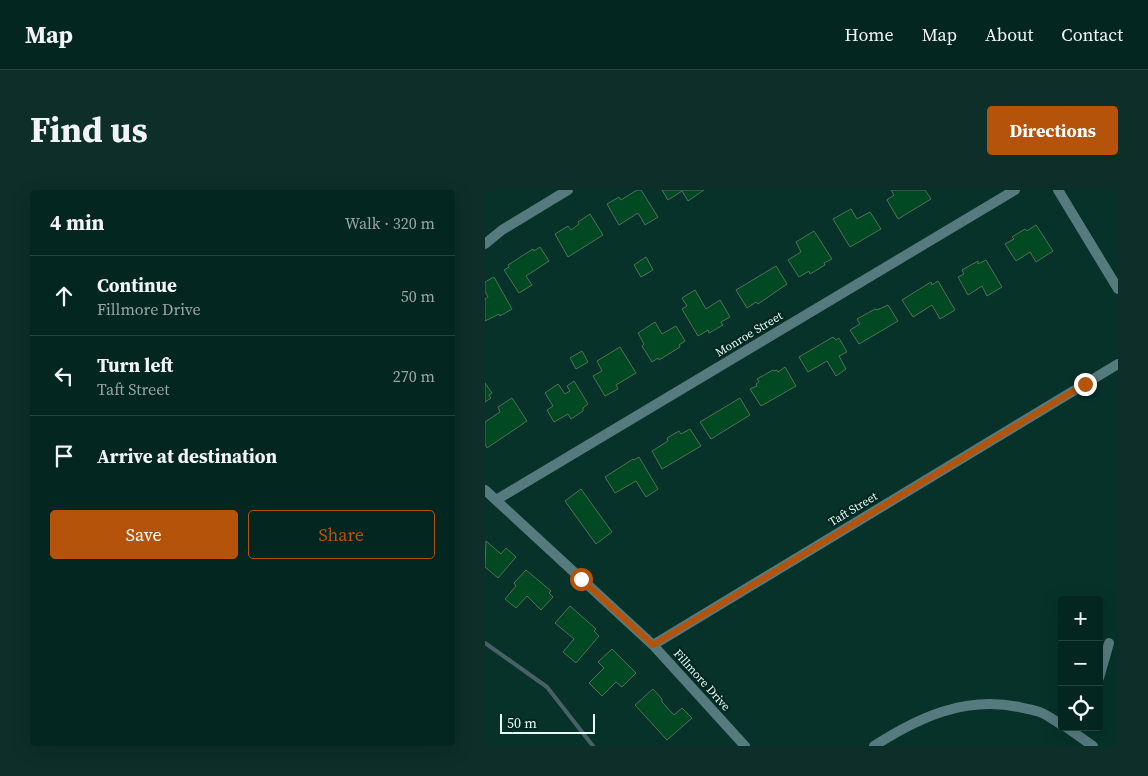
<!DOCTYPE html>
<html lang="en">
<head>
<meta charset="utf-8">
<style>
  body { margin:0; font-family:"Source Serif 4",serif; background:#0d2e29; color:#f1f3f6 }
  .controls { position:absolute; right:15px; bottom:15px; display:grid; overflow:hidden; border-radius:5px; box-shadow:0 5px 20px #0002 }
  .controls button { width:45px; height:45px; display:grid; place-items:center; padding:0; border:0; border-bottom:1px solid #25433e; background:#042620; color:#f1f3f6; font:25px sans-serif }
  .scale { position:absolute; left:15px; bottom:12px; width:95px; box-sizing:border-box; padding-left:5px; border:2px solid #e5fbf5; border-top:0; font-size:14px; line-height:18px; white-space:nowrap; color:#e5fbf5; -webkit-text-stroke:4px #002821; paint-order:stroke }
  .stop { position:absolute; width:15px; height:15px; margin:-11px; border:4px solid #b45309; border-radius:50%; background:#fff }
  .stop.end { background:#b45309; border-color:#fff; box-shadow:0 1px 5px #0008 }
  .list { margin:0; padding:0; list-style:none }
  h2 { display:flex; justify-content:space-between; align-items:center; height:65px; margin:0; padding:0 20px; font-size:21px }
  h2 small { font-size:16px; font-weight:400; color:#97a5a5 }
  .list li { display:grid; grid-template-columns:32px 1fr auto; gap:15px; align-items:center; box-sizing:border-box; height:80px; padding:0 20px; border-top:1px solid #25433e }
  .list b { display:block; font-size:19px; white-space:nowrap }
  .list p { margin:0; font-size:16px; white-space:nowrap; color:#97a5a5 }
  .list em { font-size:16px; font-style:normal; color:#97a5a5 }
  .actions { display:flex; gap:10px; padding:15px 20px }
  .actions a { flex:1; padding:11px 0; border:1px solid #b45309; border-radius:5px; text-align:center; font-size:18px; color:#b45309 }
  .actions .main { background:#b45309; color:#fff }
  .icon { flex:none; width:28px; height:28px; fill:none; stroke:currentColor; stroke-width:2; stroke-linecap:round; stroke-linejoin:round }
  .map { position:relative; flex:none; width:633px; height:556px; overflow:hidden; border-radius:5px }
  header { display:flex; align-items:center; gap:30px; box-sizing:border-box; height:70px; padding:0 25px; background:#042620; border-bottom:1px solid #25433e }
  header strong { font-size:24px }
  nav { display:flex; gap:28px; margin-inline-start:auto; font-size:18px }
  .intro { display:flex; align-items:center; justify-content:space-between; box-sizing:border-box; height:120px; padding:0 30px }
  h1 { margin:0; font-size:35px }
  .button { padding:12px 22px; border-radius:5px; background:#b45309; color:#fff; font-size:18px; font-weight:700 }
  main { display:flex; gap:30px; padding:0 30px }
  aside { flex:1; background:#042620; border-radius:5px; box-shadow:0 5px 20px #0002 }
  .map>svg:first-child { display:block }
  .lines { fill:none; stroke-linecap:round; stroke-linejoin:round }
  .stream { stroke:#486167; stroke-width:4 }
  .building { fill:#004922; stroke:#53705a }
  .street { stroke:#557b7e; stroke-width:10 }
  .route { stroke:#b45309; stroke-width:6 }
  .labels { text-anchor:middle; stroke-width:4.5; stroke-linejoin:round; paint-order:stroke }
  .street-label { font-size:12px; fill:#e5fbf5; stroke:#002821 }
</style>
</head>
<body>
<header>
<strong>Map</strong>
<nav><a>Home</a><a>Map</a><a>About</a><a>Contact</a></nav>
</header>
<div class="intro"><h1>Find us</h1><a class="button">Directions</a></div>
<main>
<aside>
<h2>4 min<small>Walk · 320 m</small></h2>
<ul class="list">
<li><svg class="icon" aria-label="ahead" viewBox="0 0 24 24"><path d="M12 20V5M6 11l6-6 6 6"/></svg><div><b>Continue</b><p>Fillmore Drive</p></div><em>50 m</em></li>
<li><svg class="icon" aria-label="left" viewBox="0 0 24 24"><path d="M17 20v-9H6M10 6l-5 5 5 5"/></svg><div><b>Turn left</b><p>Taft Street</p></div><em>270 m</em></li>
<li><svg class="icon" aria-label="arrive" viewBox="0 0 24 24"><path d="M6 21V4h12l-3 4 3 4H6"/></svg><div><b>Arrive at destination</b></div></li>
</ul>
<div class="actions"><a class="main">Save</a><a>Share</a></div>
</aside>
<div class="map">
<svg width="633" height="556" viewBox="0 0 633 556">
  <rect width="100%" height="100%" fill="#06322a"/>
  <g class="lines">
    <path class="stream" d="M0,453L62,497L108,556"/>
  </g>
  <path class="building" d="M152,0H156L173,27L160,35L153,23L134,35L122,14L134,7L136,10Z
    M177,0H219L203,11L197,1L183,10Z
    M406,0H440L446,9L413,29L402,10L409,5Z
    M366,19L372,29L385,22L396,39L365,57L348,29Z
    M105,24L118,45L83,67L70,44L83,36L86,40L94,34L93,32Z
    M551,35L568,61L551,72L545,62L531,71L520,54L529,49L527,47L540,39L542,41Z
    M329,41L347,69L339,73L340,75L325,84L324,81L314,87L303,70L316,62L311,52Z
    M55,57L64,71L41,86L47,95L34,103L19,80L24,77L23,75L48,59L49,61Z
    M161,67L168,80L156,87L149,75Z
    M501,70L517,97L502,106L497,96L483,105L473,87L479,84L477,80L493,71V74Z
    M291,76L302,94L273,114L271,112L262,118L251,100Z
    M9,87L27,119L15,126L14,124L0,131V109L3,107L0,101V92Z
    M453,91L470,120L455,129L447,115L428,127L417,110L446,92L447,95Z
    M210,100L221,119L235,110L245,127L236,132L238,135L224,143L223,140L213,146L197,119L202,116L197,108Z
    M403,115L413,131L374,154L365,140L375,134L372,129L390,119L392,120Z
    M170,132L177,144L191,136L200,151L194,155L195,157L174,170L173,168L167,172L157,156L159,154L153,143Z
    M348,147L351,150L354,148L362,162L354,166L361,179L351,186L342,171L323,182L314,167Z
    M135,157L151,183L131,195L133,199L120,206L108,186L117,181L112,171Z
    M97,161L103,172L91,179L85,168Z
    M300,177L311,196L276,216L265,199L272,196L271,194L274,192L272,189L288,180L289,181L292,180L293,182Z
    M89,191L103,214L98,218V221L86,229L83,224L69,232L62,220L68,216L60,203L73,194L80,204L85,201L82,196Z
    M0,193L7,203L4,205L6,208L0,212Z
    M27,208L42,231L2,258L0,254V232L15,222L13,217Z
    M255,208L265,225L226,249L215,232Z
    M205,239L216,256L177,279L167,261L183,251L182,248L194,241L196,244Z
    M154,267L173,299L161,307L151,291L130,303L120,287L148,269L149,270Z
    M96,299L127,342L111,354L80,311Z
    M1,351L16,364L21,358L31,367L13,388L0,377Z
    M41,380L66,401L64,403L68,407L56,420L42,406L31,418L20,409L31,396L29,393Z
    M85,416L111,439L109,441L114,446L91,473L78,462L89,449L70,433Z
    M127,459L151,483L137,497L131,492L117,506L104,493L119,478L113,472Z
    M168,499L177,509V512L189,525L197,518L207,528L182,550L150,515Z"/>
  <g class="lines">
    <path class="street" d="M573,0L633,99
      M0,54L17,40L83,0
      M0,300L168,455L260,556
      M11,310L530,0
      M168,455L633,174
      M614,488L624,453
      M581,537L608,556
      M389,556C434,527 480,506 534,517C541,519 550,520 557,523C564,526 570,531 577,535"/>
  </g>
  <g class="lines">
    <path class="route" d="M96,389L168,455L600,194"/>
  </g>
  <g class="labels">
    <g class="street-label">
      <text transform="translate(264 144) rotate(-31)" y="4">Monroe Street</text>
      <text transform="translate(368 319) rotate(-31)" y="4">Taft Street</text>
      <text transform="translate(217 490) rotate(48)" y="4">Fillmore Drive</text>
    </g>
  </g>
</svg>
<div class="controls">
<button>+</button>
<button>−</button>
<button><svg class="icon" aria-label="locate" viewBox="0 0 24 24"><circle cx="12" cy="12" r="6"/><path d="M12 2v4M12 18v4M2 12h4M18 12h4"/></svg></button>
</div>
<div class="scale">50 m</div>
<div class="stop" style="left:96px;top:389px"></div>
<div class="stop end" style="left:600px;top:194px"></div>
</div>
</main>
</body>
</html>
